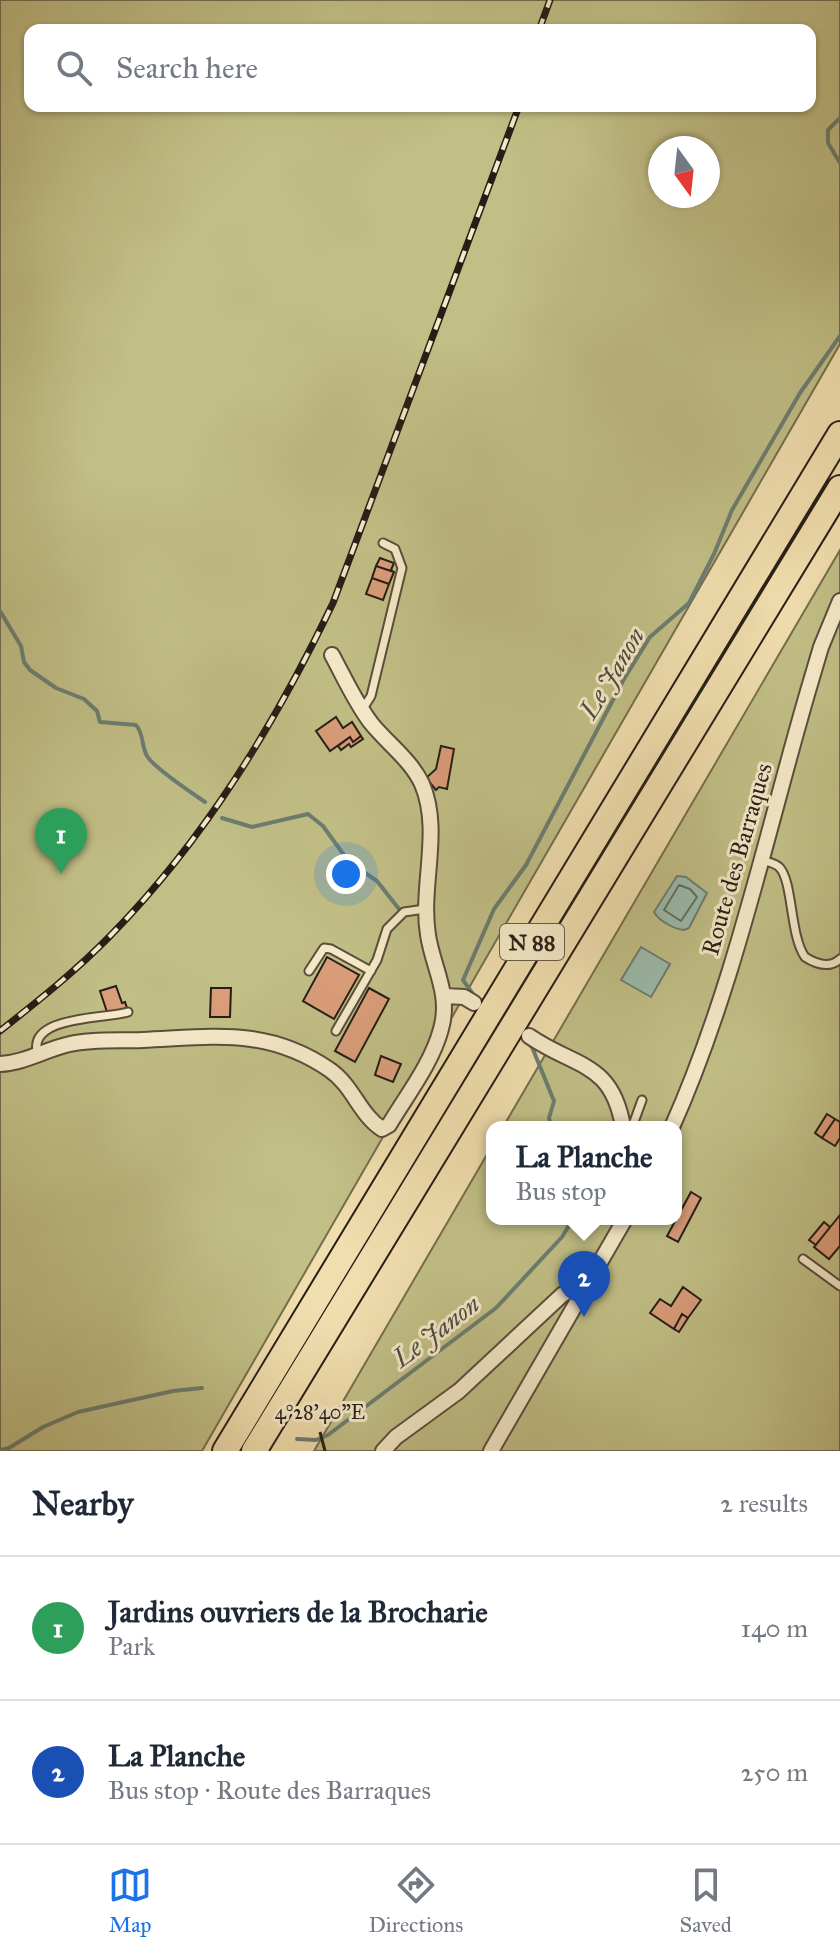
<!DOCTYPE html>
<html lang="en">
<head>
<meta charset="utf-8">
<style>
  body { margin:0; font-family:"IM FELL Great Primer",serif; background:#f6f6f7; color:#1f2937 }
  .compass { position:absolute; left:648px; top:136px; width:72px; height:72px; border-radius:50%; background:#fff; box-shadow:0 2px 6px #0004; rotate:165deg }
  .you { position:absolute; left:346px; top:874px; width:28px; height:28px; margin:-20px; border:6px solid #fff; border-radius:50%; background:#1a73e8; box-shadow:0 0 0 12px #1a73e833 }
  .badge { display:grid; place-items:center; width:52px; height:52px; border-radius:50%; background:#1a73e8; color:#fff; font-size:26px; font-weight:700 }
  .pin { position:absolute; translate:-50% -66px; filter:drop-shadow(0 2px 4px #0008) }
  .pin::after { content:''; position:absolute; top:42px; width:28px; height:24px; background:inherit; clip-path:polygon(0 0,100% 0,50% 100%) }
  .popup { position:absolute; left:486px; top:1121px; width:196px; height:104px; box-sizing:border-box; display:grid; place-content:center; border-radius:16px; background:#fff; filter:drop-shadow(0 2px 6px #0005); font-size:26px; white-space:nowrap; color:#747a83 }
  .popup b { font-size:30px; color:#1f2937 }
  .popup::after { content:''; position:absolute; left:50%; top:100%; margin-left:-16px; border:16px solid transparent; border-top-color:#fff }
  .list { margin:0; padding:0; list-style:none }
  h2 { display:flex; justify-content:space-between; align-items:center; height:104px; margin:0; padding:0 32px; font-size:34px }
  h2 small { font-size:26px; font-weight:400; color:#747a83 }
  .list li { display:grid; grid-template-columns:52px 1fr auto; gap:24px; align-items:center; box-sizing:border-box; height:144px; padding:0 32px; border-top:2px solid #e0e1e3 }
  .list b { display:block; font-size:30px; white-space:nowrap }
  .list p { margin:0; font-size:26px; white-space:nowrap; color:#747a83 }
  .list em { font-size:26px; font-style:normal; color:#747a83 }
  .icon { flex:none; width:44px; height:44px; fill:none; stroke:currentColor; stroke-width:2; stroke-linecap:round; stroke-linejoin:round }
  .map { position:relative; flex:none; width:840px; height:1451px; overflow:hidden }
  .search { position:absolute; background:#fff; box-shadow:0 2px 6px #0004; left:24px; right:24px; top:24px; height:88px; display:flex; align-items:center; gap:20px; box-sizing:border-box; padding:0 28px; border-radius:16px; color:#747a83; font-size:30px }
  .sheet { height:392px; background:#fff }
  nav { display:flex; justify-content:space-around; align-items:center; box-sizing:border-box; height:112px; border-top:2px solid #e0e1e3; background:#fff; font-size:22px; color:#747a83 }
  nav a { display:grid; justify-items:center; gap:4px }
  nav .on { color:#1a73e8 }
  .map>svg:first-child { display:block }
  .green { fill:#c1bf86; stroke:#746e4e; stroke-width:2; fill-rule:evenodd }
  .water { fill:#9bbcad; stroke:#6c7d71; stroke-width:2 }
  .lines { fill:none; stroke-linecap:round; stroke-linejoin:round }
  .shore { stroke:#606d62; stroke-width:2 }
  .stream { stroke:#6c7d71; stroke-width:4 }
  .building { fill:#da9d7a; stroke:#261e16; stroke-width:2 }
  .lane-casing { stroke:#594e3c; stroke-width:11 }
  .street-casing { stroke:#594e3c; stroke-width:18 }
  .highway-casing { stroke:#261e16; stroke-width:28 }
  .lane { stroke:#f6eaca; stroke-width:7 }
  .street { stroke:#f6eaca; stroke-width:14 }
  .highway { stroke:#f1deae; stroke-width:24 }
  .rail-casing { stroke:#261e16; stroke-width:7 }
  .rail { stroke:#f6eaca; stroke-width:4; stroke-dasharray:12; stroke-linecap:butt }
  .ticks { fill:none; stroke:#261e16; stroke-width:3 }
  .labels { text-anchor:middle; stroke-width:6; stroke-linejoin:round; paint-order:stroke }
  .shield { fill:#f6eaca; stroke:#645b4c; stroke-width:2 }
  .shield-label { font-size:22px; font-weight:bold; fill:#261e16 }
  .street-label { font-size:24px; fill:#261e16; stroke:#f6eaca }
  .water-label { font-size:26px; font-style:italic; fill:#494d43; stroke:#f6eaca }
  .ticks-label { font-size:20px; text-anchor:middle; fill:#261e16; stroke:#f6eaca; stroke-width:6; stroke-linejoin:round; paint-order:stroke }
</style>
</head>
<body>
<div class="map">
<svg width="840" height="1451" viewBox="0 0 840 1451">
  <rect width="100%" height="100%" fill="#f1deae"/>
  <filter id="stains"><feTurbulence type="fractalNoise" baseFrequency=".0025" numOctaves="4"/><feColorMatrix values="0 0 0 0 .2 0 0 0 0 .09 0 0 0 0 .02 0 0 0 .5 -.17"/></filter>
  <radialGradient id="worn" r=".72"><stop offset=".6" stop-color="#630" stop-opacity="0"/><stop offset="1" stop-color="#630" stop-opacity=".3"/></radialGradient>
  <path class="green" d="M0,0H840V344L202,1451H0ZM30,30H810V106H30ZM660,148H708V196H660Z
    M840,550V1451H314L492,1146V1219H676V1127H503Z"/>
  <path class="water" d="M677,876L686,877L707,893L689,928L684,930C674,929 659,921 654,912Z
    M641,947L670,964L651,997L621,980Z"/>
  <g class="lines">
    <path class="shore" d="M679,885L690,889L697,897L681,921L664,910Z"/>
    <path class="stream" d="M840,118L828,130V143L840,163
      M0,611L21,646L24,662L30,670L56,688L84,699L97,711L100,722L136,725C144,734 141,745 147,756C154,768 192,793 205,802
      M222,818L252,827L308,814L323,826L349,862L377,881L399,909
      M475,997L463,980L494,909L526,865L624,679L650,637L689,603L714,554L732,510L800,393L840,336
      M526,1041L532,1047L554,1101L549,1118L551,1127
      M297,1439L316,1440L328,1435L496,1308L562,1237L573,1219
      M0,1450L9,1448L43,1427L78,1412L173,1391L202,1388"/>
  </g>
  <path class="building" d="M380,558L394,563L391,570L394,572L376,566Z
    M376,566L394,572L389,584L372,578Z
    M372,578L389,584L383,600L366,594Z
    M336,717L343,728L352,722L361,736L353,742L350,737L330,751L316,731Z
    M361,736L363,739L351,747L349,744L341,750L338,746L350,737L353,742Z
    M441,746L454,749L447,789L439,787L436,790L426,778L436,769Z
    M327,957L359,975L334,1019L303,1001Z
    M116,986L122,1003L125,1002L127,1008L108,1015L100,991Z
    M211,988H231L230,1017H210Z
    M369,988L389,999L355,1062L335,1051Z
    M381,1056L401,1064L393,1082L375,1075Z
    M827,1114L835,1119L822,1138L815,1133Z
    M835,1119L840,1122V1138L835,1146L822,1138Z
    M691,1192L701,1198L678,1242L667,1236Z
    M840,1215V1246L829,1259L814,1247Z
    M824,1222L830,1227L816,1245L809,1240Z
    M683,1287L701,1300L688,1318L682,1314L674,1329L650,1313L660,1299L671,1306Z
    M682,1314L688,1318L679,1332L674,1329Z"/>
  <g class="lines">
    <defs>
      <path id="lane" d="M362,710L371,696L402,568L395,549L383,543
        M762,860C768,862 776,863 780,868C793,883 790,936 805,957C816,964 829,969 840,959
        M309,971L324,948L331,949L371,971
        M336,1031L377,960L387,929L404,912L425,909
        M38,1055C25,1015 107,1019 128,1012
        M629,1127L634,1122L642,1100
        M803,1259L840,1286"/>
      <path id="street" d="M445,996L464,997L474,1003
        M529,1036C575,1068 612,1061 623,1127
        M0,1064C25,1063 46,1049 70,1044C93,1039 119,1041 143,1040C214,1037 267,1027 330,1070C353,1086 360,1115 382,1129L389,1125C407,1095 432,1063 441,1029C451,994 433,968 428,935C420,885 442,831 422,784C411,760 387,743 371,723C355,702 344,677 332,655
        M672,1127C733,991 766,835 808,691L821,647L840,601
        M383,1451L396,1437L459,1391L562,1295L575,1287L585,1289
        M491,1451L625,1219"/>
      <path id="highway" d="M225,1451L840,434
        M254,1451L840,488"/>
    </defs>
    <use href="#lane" class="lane-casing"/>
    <use href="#street" class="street-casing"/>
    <use href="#highway" class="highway-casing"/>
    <use href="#lane" class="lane"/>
    <use href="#street" class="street"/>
    <use href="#highway" class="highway"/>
    <defs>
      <path id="rail" d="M539,30L550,0
        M0,1031C38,1001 77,970 111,935C205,839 275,724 333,603L519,106"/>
    </defs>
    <use href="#rail" class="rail-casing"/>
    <use href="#rail" class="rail"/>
  </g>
  <path class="ticks" d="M320,1432L325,1451"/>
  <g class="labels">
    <rect class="shield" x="500" y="924" width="64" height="36" rx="6"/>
    <g class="shield-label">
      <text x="532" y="950">N 88</text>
    </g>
    <g class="street-label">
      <text transform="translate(737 859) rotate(-74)" y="8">Route des Barraques</text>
    </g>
    <g class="water-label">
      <text transform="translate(612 673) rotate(-59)" y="9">Le Janon</text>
      <text transform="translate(436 1331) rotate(-37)" y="9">Le Janon</text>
    </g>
  </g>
  <g class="ticks-label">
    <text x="320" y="1419">4°28'40"E</text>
  </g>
  <rect width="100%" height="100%" filter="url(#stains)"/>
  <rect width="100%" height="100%" fill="url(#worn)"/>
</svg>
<svg class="compass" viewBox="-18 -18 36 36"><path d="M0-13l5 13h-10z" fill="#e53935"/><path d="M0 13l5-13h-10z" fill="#747a83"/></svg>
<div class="you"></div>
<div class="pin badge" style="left:61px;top:874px;background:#2e9e5b">1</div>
<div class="pin badge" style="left:584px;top:1317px;background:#1a4fb4">2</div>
<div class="popup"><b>La Planche</b>Bus stop</div>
<div class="search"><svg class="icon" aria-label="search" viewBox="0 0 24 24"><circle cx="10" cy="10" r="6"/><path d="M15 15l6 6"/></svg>Search here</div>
</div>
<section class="sheet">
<h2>Nearby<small>2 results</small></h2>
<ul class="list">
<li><span class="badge" style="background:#2e9e5b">1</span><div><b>Jardins ouvriers de la Brocharie</b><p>Park</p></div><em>140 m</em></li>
<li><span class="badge" style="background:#1a4fb4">2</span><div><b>La Planche</b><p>Bus stop · Route des Barraques</p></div><em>250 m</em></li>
</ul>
</section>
<nav>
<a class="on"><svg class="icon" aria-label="map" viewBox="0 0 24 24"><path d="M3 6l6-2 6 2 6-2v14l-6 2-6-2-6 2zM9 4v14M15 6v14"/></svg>Map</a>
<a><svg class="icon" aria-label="directions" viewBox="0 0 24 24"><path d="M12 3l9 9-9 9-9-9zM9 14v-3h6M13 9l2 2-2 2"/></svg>Directions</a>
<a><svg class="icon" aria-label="saved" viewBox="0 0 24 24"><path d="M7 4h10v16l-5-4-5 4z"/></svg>Saved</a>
</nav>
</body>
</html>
